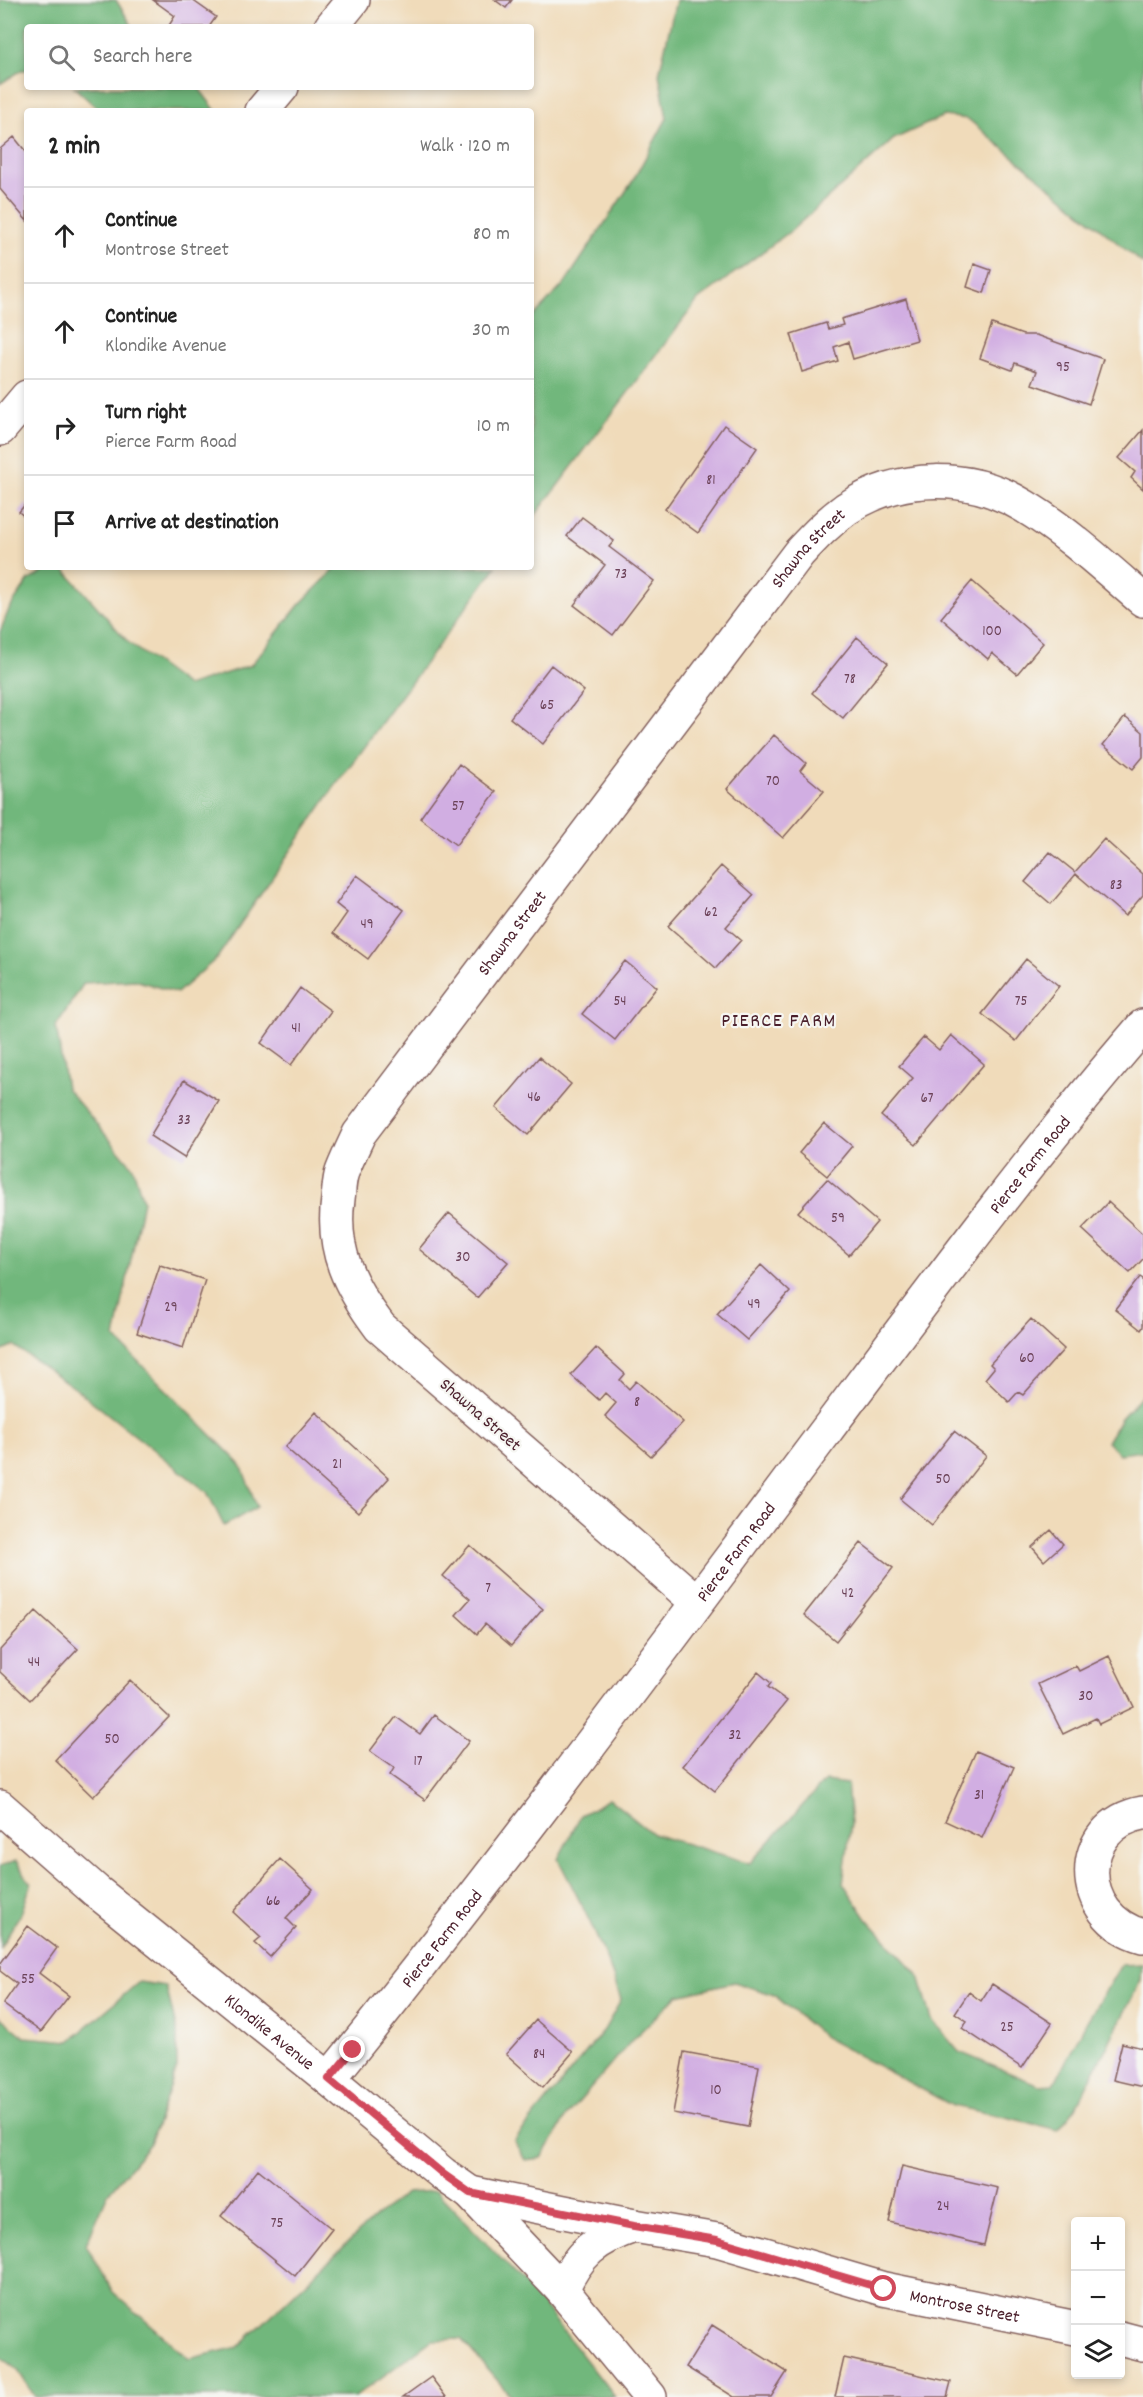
<!DOCTYPE html>
<html lang="en">
<head>
<meta charset="utf-8">
<style>
  body { margin:0; font-family:Dekko,sans-serif; background:#f2f2f2; color:#222 }
  .controls { position:absolute; right:18px; bottom:18px; display:grid; overflow:hidden; border-radius:6px; box-shadow:0 3px 9px #0003 }
  .controls button { width:54px; height:54px; display:grid; place-items:center; padding:0; border:0; border-bottom:2px solid #e0e0e0; background:#fff; color:#222; font:30px sans-serif }
  .stop { position:absolute; width:18px; height:18px; margin:-14px; border:4px solid #d1495b; border-radius:50%; background:#fff }
  .stop.end { background:#d1495b; border-color:#fff; box-shadow:0 2px 6px #0008 }
  .list { margin:0; padding:0; list-style:none }
  h2 { display:flex; justify-content:space-between; align-items:center; height:78px; margin:0; padding:0 24px; font-size:26px }
  h2 small { font-size:20px; font-weight:400; color:#767676 }
  .list li { display:grid; grid-template-columns:39px 1fr auto; gap:18px; align-items:center; box-sizing:border-box; height:96px; padding:0 24px; border-top:2px solid #e0e0e0 }
  .list b { display:block; font-size:22px; white-space:nowrap }
  .list p { margin:0; font-size:20px; white-space:nowrap; color:#767676 }
  .list em { font-size:20px; font-style:normal; color:#767676 }
  .icon { flex:none; width:33px; height:33px; fill:none; stroke:currentColor; stroke-width:2; stroke-linecap:round; stroke-linejoin:round }
  .map { position:relative; flex:none; width:1143px; height:2397px; overflow:hidden }
  .search { position:absolute; background:#fff; box-shadow:0 3px 9px #0003; left:24px; top:24px; width:510px; height:66px; display:flex; align-items:center; gap:15px; box-sizing:border-box; padding:0 21px; border-radius:6px; color:#767676; font-size:22px }
  .panel { position:absolute; background:#fff; box-shadow:0 3px 9px #0003; left:24px; top:108px; width:510px; height:462px; border-radius:6px }
  .map>svg:first-child { display:block }
  .forest { fill:#71b77c; stroke:#5e6b54; stroke-width:1.5 }
  .building { fill:#d1aee2 }
  .lines { fill:none; stroke-linecap:round; stroke-linejoin:round }
  .minor-casing { stroke:#84615d; stroke-width:36 }
  .minor { stroke:#fff; stroke-width:33 }
  .route { stroke:#d1495b; stroke-width:8 }
  .labels { text-anchor:middle; stroke-width:4.5; stroke-linejoin:round; paint-order:stroke }
  .number-label { font-size:15px; fill:#6c4359 }
  .street-label { font-size:18px; fill:#4a1f2b; stroke:#f6f6f2 }
  .neighbourhood-label { font-size:20px; letter-spacing:1.5px; fill:#4a1f2b; stroke:#f6f6f2 }
</style>
</head>
<body>
<div class="map">
<svg width="1143" height="2397" viewBox="0 0 1143 2397">
  <rect width="100%" height="100%" fill="#f6f6f2"/>
  <filter id="ink" filterUnits="userSpaceOnUse"><feTurbulence type="fractalNoise" baseFrequency=".0167" numOctaves="2"/><feDisplacementMap in="SourceGraphic" scale="12" xChannelSelector="R" yChannelSelector="G"/><feConvolveMatrix kernelMatrix="1 2 1 2 8 2 1 2 1" color-interpolation-filters="sRGB"/></filter>
  <filter id="wash" filterUnits="userSpaceOnUse"><feTurbulence type="fractalNoise" baseFrequency=".008" numOctaves="4" result="noise"/><feDisplacementMap in="SourceGraphic" scale="24" xChannelSelector="R" yChannelSelector="G"/><feGaussianBlur stdDeviation="1.35" result="paint"/><feColorMatrix in="noise" values="0 0 0 0 0 0 0 0 0 0 0 0 0 0 0 0 0 1.4 0 .05"/><feComposite in="paint" operator="in"/></filter>
  <g filter="url(#wash)">
    <rect width="100%" height="100%" fill="#f0dbba"/>
    <path class="forest" d="M0,0H116L133,27H27V70H22L0,84Z
      M676,0H1143V264L968,119L944,116L894,139L792,230L698,300L531,521V319L565,283L632,182L667,118L659,74Z
      M74,87H198L216,111H100Z
      M53,567H62L129,643L187,686L251,665L300,604L337,567H496L333,789L217,958L177,993L135,980L84,983L56,1026L66,1088L133,1167L143,1201L115,1338L241,1465L257,1507L224,1526L207,1492L76,1389L14,1346L0,1352V632L9,609L29,580Z
      M1143,1394V1451L1119,1454L1107,1442L1121,1418Z
      M825,1781L847,1784L851,1823L843,1883L867,1919L919,1976L932,2020L959,2052L1039,2085L1054,2084L1087,2021L1121,1965L1142,1964L1141,1980L1075,2109L1058,2130L1010,2118L953,2106L824,2037L774,1995L734,1982L678,1995L633,2039L566,2117L542,2158L525,2160L514,2141L604,2030L621,2000C606,1951 582,1905 558,1859L581,1815L609,1799L653,1834L750,1863Z
      M16,1861L31,1884L22,1911L0,1948V1867Z
      M139,1982L166,1986L177,2031V2068L150,2143L108,2194L86,2244L113,2292L189,2359L238,2347L374,2218L406,2193L436,2191L532,2291L615,2397H512L461,2339L432,2340L355,2397H35L17,2369L0,2356V2017L25,2037L70,2041Z"/>
    <g id="blocks">
      <path class="building" d="M153,0H192L216,17L209,27H168L175,16Z
        M495,0H512L506,8Z
        M14,137L27,153V221L0,189V149Z
        M974,264L991,270L984,293L967,287Z
        M906,299L917,340L853,359L848,342L834,347L838,361L802,372L791,334L826,323L828,329L843,325L841,319Z
        M992,324L1023,335H1036L1103,359L1089,404L1032,384L1037,371L1015,363L1012,370L980,358Z
        M724,425L757,448L698,533L665,509Z
        M1143,430V489L1131,478L1135,472L1119,458Z
        M27,502V519L19,512Z
        M582,517L614,541L609,547L654,581L613,635L574,605L605,565L567,536Z
        M972,581L1043,643L1017,674L992,653L988,659L941,618Z
        M857,637L888,663L843,718L812,693Z
        M551,665L584,691L543,744L510,718Z
        M1125,717L1143,732V757L1133,769L1103,745Z
        M774,735L806,763L800,771L824,791L783,838L727,789Z
        M459,764L496,792L456,845L420,818Z
        M1104,839L1143,874V895L1125,916L1076,874L1051,904L1025,882L1050,852L1075,872Z
        M721,866L754,895L726,927L741,940L716,968L668,926Z
        M357,875L404,910L368,959L333,933L347,913L336,904Z
        M1026,959L1059,986L1016,1041L982,1014Z
        M625,961L657,987L615,1040L582,1014Z
        M300,988L331,1011L291,1065L261,1043Z
        M951,1035L984,1064L916,1145L881,1116L913,1078L899,1066L924,1037L939,1050Z
        M539,1057L571,1084L528,1135L496,1108Z
        M184,1080L219,1101L184,1158L150,1136Z
        M824,1123L852,1146L827,1176L799,1153Z
        M827,1179L877,1222L849,1255L798,1212Z
        M1108,1202L1143,1234V1259L1130,1273L1082,1229Z
        M449,1213L508,1262L477,1298L419,1249Z
        M160,1265L205,1280L183,1348L137,1333Z
        M761,1265L790,1292L747,1340L717,1314Z
        M1140,1277L1143,1279V1327L1141,1330L1115,1309Z
        M1031,1319L1064,1349L1023,1395L1018,1392L1009,1402L985,1379L994,1368L990,1364Z
        M596,1348L625,1374L620,1380L629,1389L636,1381L683,1422L651,1456L605,1416L616,1403L605,1393L599,1400L571,1375Z
        M316,1412L389,1478L358,1512L285,1447Z
        M954,1431L986,1456L932,1525L900,1499Z
        M1051,1530L1063,1544L1044,1561L1032,1547Z
        M861,1543L893,1568L836,1641L804,1615Z
        M470,1545L543,1609L511,1646L485,1624L477,1634L456,1615L470,1599L443,1576Z
        M36,1611L78,1649L30,1700L0,1672V1650Z
        M1109,1656L1134,1707L1099,1724L1096,1718L1063,1734L1038,1684L1076,1666L1079,1671Z
        M758,1672L771,1683L768,1687L787,1701L715,1791L683,1766Z
        M130,1680L169,1717L93,1797L55,1760Z
        M434,1715L469,1741L425,1800L390,1775L394,1768L370,1751L396,1717L420,1734Z
        M976,1751L1014,1767L982,1838L945,1821Z
        M280,1859L313,1889L286,1918L296,1928L270,1957L255,1943L261,1938L233,1912Z
        M28,1926L57,1948L39,1973L69,1996L41,2032L3,2004L17,1984L0,1971V1964Z
        M992,1984L1052,2023L1022,2068L962,2028L967,2021L955,2013L969,1992L981,2001Z
        M536,2020L573,2052L543,2087L506,2054Z
        M1122,2043L1143,2048V2087L1113,2080Z
        M684,2052L759,2066L748,2127L673,2113Z
        M902,2166L998,2188L984,2245L889,2222Z
        M258,2169L332,2229L295,2276L221,2216Z
        M712,2325L787,2372L771,2397H734L686,2367Z
        M844,2358L951,2382L947,2397H835Z
        M431,2377L446,2397H403Z"/>
    </g>
  </g>
  <g filter="url(#ink)">
    <use href="#blocks" fill-opacity="0" stroke="#84615d" stroke-width="1.5"/>
    <g class="lines">
      <defs>
        <g id="minor">
          <path d="M331,27L353,0"/>
          <path d="M262,111L282,87"/>
          <path d="M0,429L27,397"/>
          <path id="s1" d="M697,1602L380,1327C350,1287 331,1251 338,1199C339,1191 339,1180 342,1172C347,1159 353,1147 359,1134L799,553C814,537 828,522 846,509C899,473 970,473 1024,506C1066,531 1106,568 1143,600"/>
          <path id="s2" d="M0,1807L96,1891L329,2079L443,2174L470,2193L562,2290L650,2397"/>
          <path d="M1143,1813C1074,1825 1075,1918 1143,1936"/>
          <path id="s3" d="M329,2079C501,1868 662,1649 826,1431C929,1294 1031,1156 1143,1026"/>
          <path id="s4" d="M470,2193L634,2226L717,2240L884,2289L1076,2328"/>
          <path d="M562,2290C578,2253 596,2239 634,2226"/>
          <path d="M1120,2338L1143,2344"/>
        </g>
      </defs>
      <use href="#minor" class="minor-casing"/>
      <use href="#minor" class="minor"/>
    </g>
  </g>
  <g class="lines" filter="url(#ink)">
    <path class="route" d="M353,2050L329,2079L443,2174L470,2193L634,2226L717,2240L884,2289"/>
  </g>
  <g class="labels">
    <g class="number-label">
      <text x="1063" y="371">95</text>
      <text x="711" y="484">81</text>
      <text x="621" y="578">73</text>
      <text x="992" y="635">100</text>
      <text x="850" y="683">78</text>
      <text x="547" y="709">65</text>
      <text x="773" y="785">70</text>
      <text x="458" y="810">57</text>
      <text x="1116" y="889">83</text>
      <text x="711" y="916">62</text>
      <text x="367" y="928">49</text>
      <text x="620" y="1005">54</text>
      <text x="1021" y="1005">75</text>
      <text x="296" y="1032">41</text>
      <text x="534" y="1101">46</text>
      <text x="927" y="1102">67</text>
      <text x="184" y="1124">33</text>
      <text x="838" y="1222">59</text>
      <text x="463" y="1261">30</text>
      <text x="754" y="1308">49</text>
      <text x="171" y="1311">29</text>
      <text x="1027" y="1362">60</text>
      <text x="637" y="1406">8</text>
      <text x="337" y="1468">21</text>
      <text x="943" y="1483">50</text>
      <text x="488" y="1592">7</text>
      <text x="848" y="1597">42</text>
      <text x="34" y="1666">44</text>
      <text x="1086" y="1700">30</text>
      <text x="735" y="1739">32</text>
      <text x="112" y="1743">50</text>
      <text x="418" y="1765">17</text>
      <text x="979" y="1799">31</text>
      <text x="273" y="1905">66</text>
      <text x="28" y="1983">55</text>
      <text x="1007" y="2031">25</text>
      <text x="539" y="2058">84</text>
      <text x="716" y="2094">10</text>
      <text x="943" y="2210">24</text>
      <text x="277" y="2227">75</text>
    </g>
    <g class="street-label">
      <text dy="6" stroke="none"><textPath href="#s1" startOffset="1366">Shawna Street</textPath></text>
      <text dy="6" stroke="none"><textPath href="#s1" startOffset="880">Shawna Street</textPath></text>
      <text dy="6" stroke="none"><textPath href="#s3" startOffset="1152">Pierce Farm Road</textPath></text>
      <text transform="translate(481 1414) rotate(41)" y="6">Shawna Street</text>
      <text dy="6" stroke="none"><textPath href="#s3" startOffset="666">Pierce Farm Road</textPath></text>
      <text dy="6" stroke="none"><textPath href="#s3" startOffset="180">Pierce Farm Road</textPath></text>
      <text dy="6" stroke="none"><textPath href="#s2" startOffset="351">Klondike Avenue</textPath></text>
      <text dy="6" stroke="none"><textPath href="#s4" startOffset="508">Montrose Street</textPath></text>
    </g>
    <g class="neighbourhood-label">
      <text x="779" y="1026">PIERCE FARM</text>
    </g>
  </g>
</svg>
<div class="controls">
<button>+</button>
<button>−</button>
<button><svg class="icon" aria-label="layers" viewBox="0 0 24 24"><path d="M12 4l9 5-9 5-9-5zM3 14l9 5 9-5"/></svg></button>
</div>
<div class="stop" style="left:884px;top:2289px"></div>
<div class="stop end" style="left:353px;top:2050px"></div>
<div class="search"><svg class="icon" aria-label="search" viewBox="0 0 24 24"><circle cx="10" cy="10" r="6"/><path d="M15 15l6 6"/></svg>Search here</div>
<section class="panel">
<h2>2 min<small>Walk · 120 m</small></h2>
<ul class="list">
<li><svg class="icon" aria-label="ahead" viewBox="0 0 24 24"><path d="M12 20V5M6 11l6-6 6 6"/></svg><div><b>Continue</b><p>Montrose Street</p></div><em>80 m</em></li>
<li><svg class="icon" aria-label="ahead" viewBox="0 0 24 24"><path d="M12 20V5M6 11l6-6 6 6"/></svg><div><b>Continue</b><p>Klondike Avenue</p></div><em>30 m</em></li>
<li><svg class="icon" aria-label="right" viewBox="0 0 24 24"><path d="M7 20v-9h11M14 6l5 5-5 5"/></svg><div><b>Turn right</b><p>Pierce Farm Road</p></div><em>10 m</em></li>
<li><svg class="icon" aria-label="arrive" viewBox="0 0 24 24"><path d="M6 21V4h12l-3 4 3 4H6"/></svg><div><b>Arrive at destination</b></div></li>
</ul>
</section>
</div>
</body>
</html>
